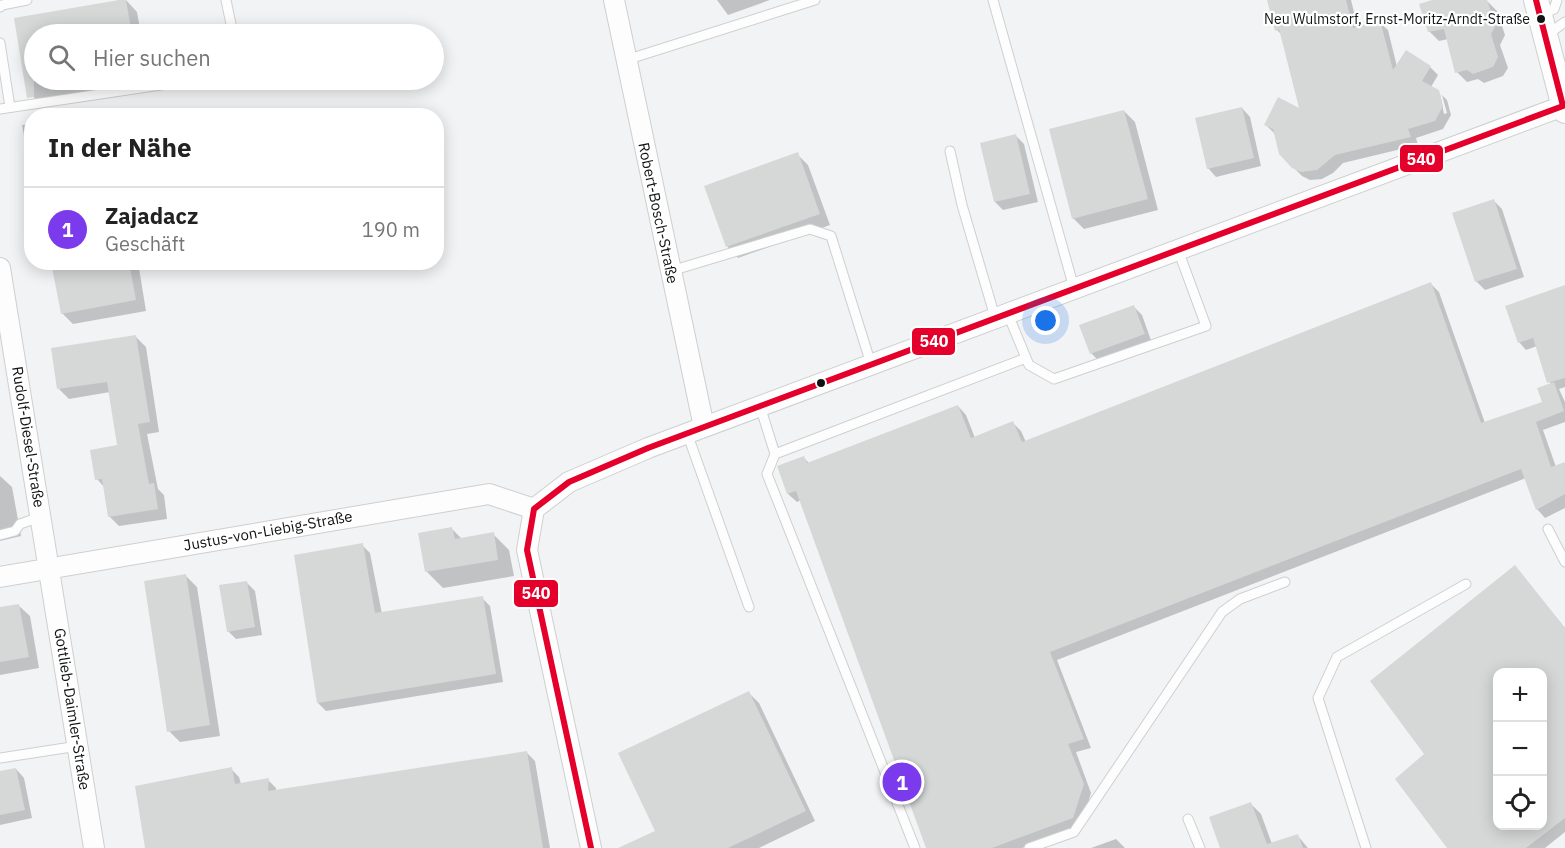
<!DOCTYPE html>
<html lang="de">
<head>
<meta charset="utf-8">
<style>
  body { margin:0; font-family:"IBM Plex Sans",sans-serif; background:#f6f6f6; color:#222 }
  .controls { position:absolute; right:18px; bottom:18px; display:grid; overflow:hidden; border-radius:12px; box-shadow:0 3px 15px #0003 }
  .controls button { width:54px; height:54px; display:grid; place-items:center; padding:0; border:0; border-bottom:2px solid #e0e0e0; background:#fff; color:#222; font:30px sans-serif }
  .you { position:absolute; left:1046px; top:321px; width:21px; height:21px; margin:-15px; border:4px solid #fff; border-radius:50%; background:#1a73e8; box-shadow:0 0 0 9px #1a73e833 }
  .badge { display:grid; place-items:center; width:39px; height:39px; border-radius:50%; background:#7c3aed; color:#fff; font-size:20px; font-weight:700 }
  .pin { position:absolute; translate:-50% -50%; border:3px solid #fff; box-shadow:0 2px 6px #0006 }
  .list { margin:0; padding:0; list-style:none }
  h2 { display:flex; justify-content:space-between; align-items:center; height:78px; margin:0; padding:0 24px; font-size:26px }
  h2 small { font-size:20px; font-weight:400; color:#767676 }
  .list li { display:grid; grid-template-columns:39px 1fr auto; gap:18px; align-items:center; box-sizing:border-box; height:84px; padding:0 24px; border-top:2px solid #e0e0e0 }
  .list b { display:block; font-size:22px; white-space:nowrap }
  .list p { margin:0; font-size:20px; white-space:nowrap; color:#767676 }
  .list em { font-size:20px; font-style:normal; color:#767676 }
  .icon { flex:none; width:33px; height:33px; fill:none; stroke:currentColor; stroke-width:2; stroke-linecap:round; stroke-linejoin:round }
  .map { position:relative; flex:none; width:1565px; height:848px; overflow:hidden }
  .search { position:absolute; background:#fff; box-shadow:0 3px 15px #0003; left:24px; top:24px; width:420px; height:66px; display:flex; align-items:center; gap:15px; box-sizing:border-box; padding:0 21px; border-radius:33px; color:#767676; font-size:22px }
  .panel { position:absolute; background:#fff; box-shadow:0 3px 15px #0003; left:24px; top:108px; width:420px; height:162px; border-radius:24px }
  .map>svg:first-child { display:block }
  .shadow { fill:#0003; fill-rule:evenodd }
  .building { fill:#d6d8d8; fill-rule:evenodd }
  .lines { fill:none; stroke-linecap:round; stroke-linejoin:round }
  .service-casing { stroke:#cecfd0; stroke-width:11 }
  .minor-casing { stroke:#cecfd0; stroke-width:22 }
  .tertiary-casing { stroke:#cecfd0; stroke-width:26 }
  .service { stroke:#fdfdfd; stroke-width:9 }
  .minor { stroke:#fdfdfd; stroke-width:20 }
  .tertiary { stroke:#fdfdfd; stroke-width:24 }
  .bus-1-casing { stroke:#fff; stroke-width:10 }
  .bus-1 { stroke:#e4002b; stroke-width:6 }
  .bus-dot { fill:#111213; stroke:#fff; stroke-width:2 }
  .labels { text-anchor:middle; stroke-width:4.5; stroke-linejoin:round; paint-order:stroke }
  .bus-label { font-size:14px; fill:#111213; stroke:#fff; text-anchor:end }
  .street-label { font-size:15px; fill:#111213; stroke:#fff }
  .line-badge { stroke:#fff; stroke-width:2 }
  .badge-label { font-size:16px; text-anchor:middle; font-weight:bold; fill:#fff }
</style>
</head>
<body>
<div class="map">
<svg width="1565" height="848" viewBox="0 0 1565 848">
  <rect width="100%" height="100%" fill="#f2f3f4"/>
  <path class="shadow" d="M126,0L137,12L141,34H34V80H148L149,84L39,102L27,91L15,19Z
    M717,0H770L728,15Z
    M1275,0H1351L1358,28L1379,22L1388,30L1397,67H1430L1438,75L1431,87L1440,94L1444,114L1447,113L1442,95L1447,100L1451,115L1443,129L1416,138L1418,145L1343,163L1333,173L1322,179L1310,180L1302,176L1293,167L1274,133L1266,125L1302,111L1282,35L1277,30Z
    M1438,0H1486L1497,11L1505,35L1500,45L1508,68L1503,76L1484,83L1478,79L1467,82L1457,72L1448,39L1439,41L1429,31Z
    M1242,108L1250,117L1261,166L1216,177L1208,168Z
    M1124,111L1135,122L1158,210L1084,229L1073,218Z
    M104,113L107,116H85Z
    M32,124V177L22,125Z
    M1016,136L1024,144L1038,202L1003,210L995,202Z
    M797,154L808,165L830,225L738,258L727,246Z
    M1494,201L1502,209L1524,277L1485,290L1476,281Z
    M53,262H138L146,311L73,324L62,313Z
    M1431,284L1439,292L1485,423L1544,403L1551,385L1537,346L1526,350L1519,342L1565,287V387L1559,389L1565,402V422L1543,430L1556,467L1565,464V508L1545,518L1537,509L1526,478L1057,660L1091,748L1076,752L1091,793L1081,826L1022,848H928L801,500L797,502L788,494L779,467L804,458L810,464L958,406L966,415L975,438L1013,423L1021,431L1026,442Z
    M1134,307L1142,315L1152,343L1100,362L1092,354L1081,326Z
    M136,337L146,347L159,432L147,434L158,489L164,495L167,519L119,526L109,516L105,488L97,479L119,446L110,392L69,399L59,389Z
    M0,476L12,487L21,536L0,541Z
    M452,529L462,539L493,534L509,550L514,576L443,588L427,572L420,534Z
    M362,545L370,553L382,614L482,598L490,606L503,682L326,711L318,703Z
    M1515,567L1565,628V832L1545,848H1449L1426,754ZM1498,672H1542V826H1498Z
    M186,576L197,587L220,736L180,742L169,731Z
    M247,583L255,591L262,635L236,639L228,631Z
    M18,605L30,616L39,668L0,675V609Z
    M748,692L759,703L815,821L759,848H627L657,832Z
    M527,753L535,761L550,848H146L231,769L239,777L241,784L268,780L276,788V792Z
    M16,769L24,778L32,818L0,825V773Z
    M1251,804L1261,814L1272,844L1297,835L1308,848H1222Z
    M1116,839L1125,848H1091Z"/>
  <path class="building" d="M119,0H126L132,34H34V97L27,98L14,18Z
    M1267,0H1346L1353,28L1380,20L1393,70L1406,50L1431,66L1422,81L1439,90L1443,106L1435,121L1408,129L1411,137L1335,155L1317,170L1301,172L1292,168L1279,154L1273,129L1264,125L1278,97L1299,108L1279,29L1275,31Z
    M1432,0H1487L1496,25L1491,34L1498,57L1493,67L1473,74L1467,70L1455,73L1444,29L1428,32L1419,4Z
    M1242,107L1254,158L1207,169L1195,118Z
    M1124,110L1148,199L1072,219L1049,129Z
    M1016,134L1030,194L994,202L980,143Z
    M798,152L820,214L726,247L704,186Z
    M1494,199L1517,269L1475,282L1452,213Z
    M51,262H129L136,300L61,314Z
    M1431,282L1481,423L1542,402L1537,388L1554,382L1564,411L1536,422L1551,467L1565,462V494L1536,510L1521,469L1050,652L1084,739L1068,744L1084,784L1073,818L992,848H926L796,491L787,494L777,466L804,456L807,463L958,405L971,438L1013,421L1022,442Z
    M1565,285V378L1547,383L1533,338L1518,343L1505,306Z
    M1134,305L1145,334L1090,354L1079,325Z
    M136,335L150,422L138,424L149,484L154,483L158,509L108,517L102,479L95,480L90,450L117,445L107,382L57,389L51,348Z
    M452,527L455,539L494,532L498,560L425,572L418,533Z
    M363,543L375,613L483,596L496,674L317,703L294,555Z
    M1515,565L1565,628V818L1526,848H1447L1395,779L1424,754L1370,681ZM1497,672H1542V825H1497Z
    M186,574L210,725L167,732L144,581Z
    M247,581L255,627L227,632L219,585Z
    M19,604L29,657L0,662V607Z
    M749,691L806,811L728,848H618L655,831L618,753Z
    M527,751L543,848H145L135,786L232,767L235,784L269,778L268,791Z
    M16,768L25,810L0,815V771Z
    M1251,802L1267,844L1298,834L1303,848H1220L1209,817Z"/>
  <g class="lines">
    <defs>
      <path id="service" d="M226,0L233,34
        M993,0L1074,288
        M0,7L2,5L27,0
        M1542,14L1554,9L1557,0
        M1547,35L1565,22
        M0,43L10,107
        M626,60L815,0
        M0,109L174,83L175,80
        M950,151L962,205L995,317
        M671,271L810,229L831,236L871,364
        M1007,312L1029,365L1054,379L1206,326L1178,250
        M760,406L775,454L767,474L915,848
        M687,433L749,607
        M775,454L1026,358
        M1548,529L1565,562
        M0,535L15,531L20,524L40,517
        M0,758L78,746
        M1188,819L1200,848
        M1029,848L1074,832L1222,612L1240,599L1285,582
        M1366,848L1318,698L1337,657L1466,584"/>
      <path id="minor" d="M614,0L704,427
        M0,268L94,848
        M0,577L489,494L534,509
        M591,848L527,550L534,509L569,482L648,448L1563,106"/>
      <path id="tertiary" d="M1536,0L1565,111"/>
    </defs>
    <use href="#service" class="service-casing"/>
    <use href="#minor" class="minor-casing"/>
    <use href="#tertiary" class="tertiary-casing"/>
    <use href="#service" class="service"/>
    <use href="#minor" class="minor"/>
    <use href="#tertiary" class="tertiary"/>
    <defs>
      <path id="bus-1" d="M591,848L527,550L534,509L569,482L648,448L1563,106L1536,0"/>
    </defs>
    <use href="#bus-1" class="bus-1-casing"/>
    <use href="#bus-1" class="bus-1"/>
  </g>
  <g class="bus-dot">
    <circle cx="1541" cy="19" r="5"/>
    <circle cx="821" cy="383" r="5"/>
  </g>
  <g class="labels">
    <g class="bus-label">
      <text x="1530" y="24">Neu Wulmstorf, Ernst-Moritz-Arndt-Straße</text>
    </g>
    <g class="street-label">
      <text transform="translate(658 213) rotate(78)" y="5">Robert-Bosch-Straße</text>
      <text transform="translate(28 437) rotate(81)" y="5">Rudolf-Diesel-Straße</text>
      <text transform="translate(268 531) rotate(-10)" y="5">Justus-von-Liebig-Straße</text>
      <text transform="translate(72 709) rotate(81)" y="5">Gottlieb-Daimler-Straße</text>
    </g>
  </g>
  <g class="line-badge">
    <rect x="1399" y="144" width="45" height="29" rx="6" fill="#e4002b"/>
    <rect x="911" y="327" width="45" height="29" rx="6" fill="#e4002b"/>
    <rect x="513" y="579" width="46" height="29" rx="6" fill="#e4002b"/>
  </g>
  <g class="badge-label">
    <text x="1421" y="165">540</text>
    <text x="934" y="347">540</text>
    <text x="536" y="599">540</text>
  </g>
</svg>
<div class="controls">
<button>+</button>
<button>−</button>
<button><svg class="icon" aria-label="locate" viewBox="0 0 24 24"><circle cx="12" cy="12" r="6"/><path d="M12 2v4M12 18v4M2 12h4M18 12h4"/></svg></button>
</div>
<div class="you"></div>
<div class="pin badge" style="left:902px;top:782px">1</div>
<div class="search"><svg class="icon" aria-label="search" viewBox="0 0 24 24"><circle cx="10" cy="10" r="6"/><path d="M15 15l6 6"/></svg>Hier suchen</div>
<section class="panel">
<h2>In der Nähe<small></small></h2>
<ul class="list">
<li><span class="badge">1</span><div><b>Zajadacz</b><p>Geschäft</p></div><em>190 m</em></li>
</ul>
</section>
</div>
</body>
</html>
